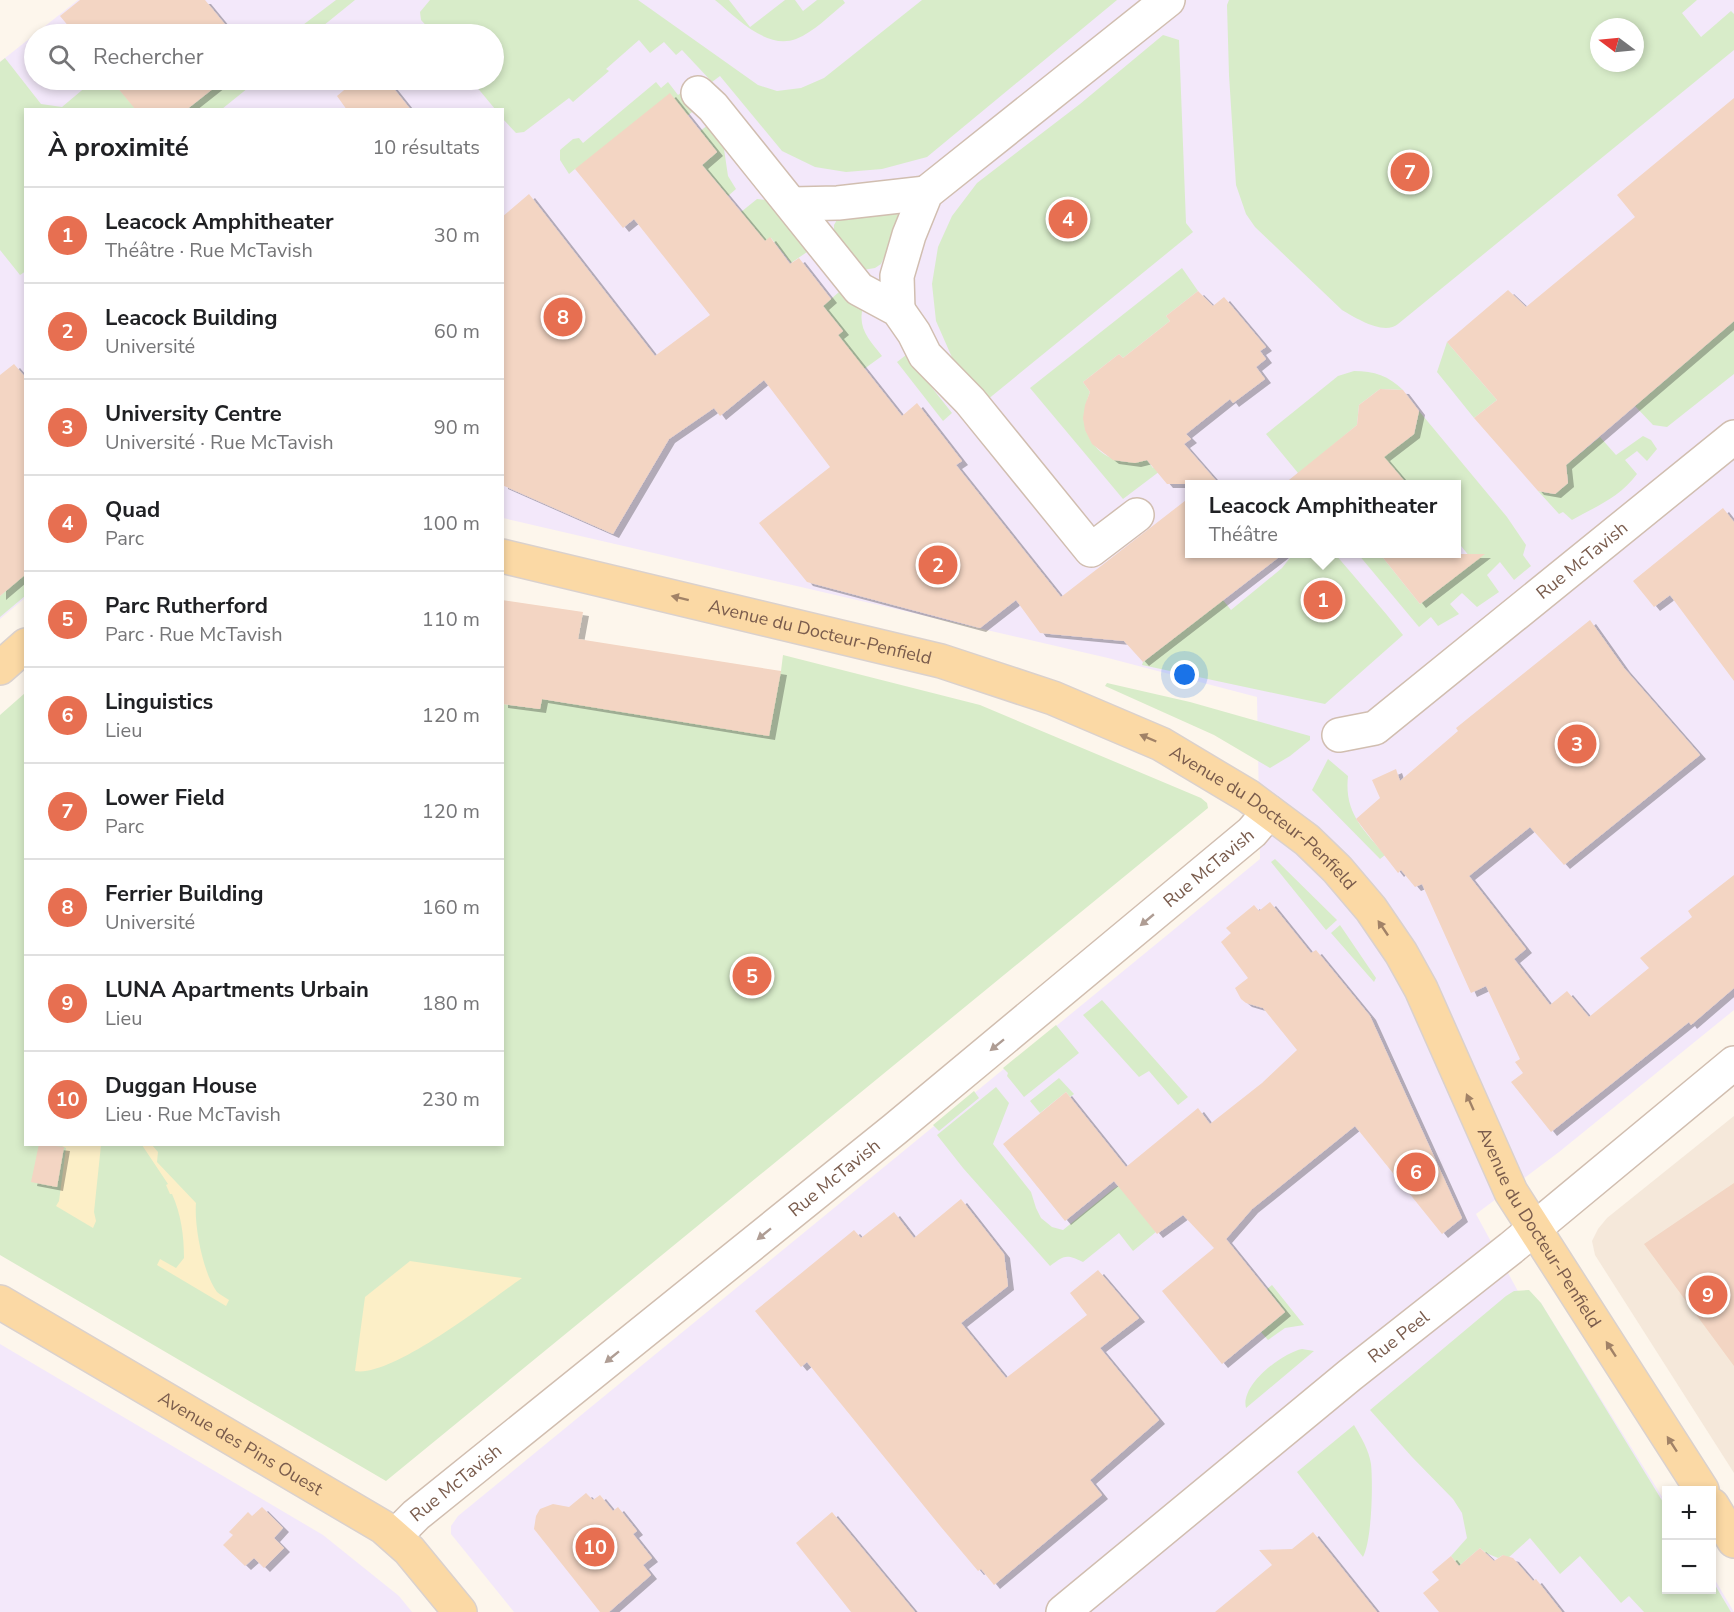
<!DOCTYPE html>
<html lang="fr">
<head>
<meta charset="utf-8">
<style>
  body { margin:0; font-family:"Nunito Sans",sans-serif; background:#f6f6f6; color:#202124 }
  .controls { position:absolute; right:18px; bottom:18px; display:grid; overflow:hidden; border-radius:0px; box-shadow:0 3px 9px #0003 }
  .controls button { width:54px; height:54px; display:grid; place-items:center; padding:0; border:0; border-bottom:2px solid #e0e0e0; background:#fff; color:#202124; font:30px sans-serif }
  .compass { position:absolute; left:1590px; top:18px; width:54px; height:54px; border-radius:50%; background:#fff; box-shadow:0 3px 9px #0003; rotate:286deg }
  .you { position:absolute; left:1185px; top:675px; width:21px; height:21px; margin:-15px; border:4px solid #fff; border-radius:50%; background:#1a73e8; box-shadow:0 0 0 9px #1a73e833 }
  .badge { display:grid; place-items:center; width:39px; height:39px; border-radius:50%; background:#e76f51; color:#fff; font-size:20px; font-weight:700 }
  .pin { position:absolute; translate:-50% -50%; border:3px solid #fff; box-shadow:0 2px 6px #0006 }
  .popup { position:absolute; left:1185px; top:480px; width:276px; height:78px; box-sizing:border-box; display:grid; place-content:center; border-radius:0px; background:#fff; filter:drop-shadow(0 2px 4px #0005); font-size:20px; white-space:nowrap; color:#757577 }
  .popup b { font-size:22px; color:#202124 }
  .popup::after { content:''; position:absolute; left:50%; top:100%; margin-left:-12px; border:12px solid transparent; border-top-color:#fff }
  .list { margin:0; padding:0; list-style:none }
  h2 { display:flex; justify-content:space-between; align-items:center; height:78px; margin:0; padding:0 24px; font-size:26px }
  h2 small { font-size:20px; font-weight:400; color:#757577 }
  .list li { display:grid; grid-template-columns:39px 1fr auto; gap:18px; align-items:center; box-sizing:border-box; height:96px; padding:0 24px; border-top:2px solid #e0e0e0 }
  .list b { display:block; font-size:22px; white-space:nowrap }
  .list p { margin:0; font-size:20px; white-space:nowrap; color:#757577 }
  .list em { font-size:20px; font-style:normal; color:#757577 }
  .icon { flex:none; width:33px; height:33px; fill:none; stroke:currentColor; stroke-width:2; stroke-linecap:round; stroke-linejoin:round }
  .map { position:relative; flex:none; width:1734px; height:1612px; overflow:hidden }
  .search { position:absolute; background:#fff; box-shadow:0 3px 9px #0003; left:24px; top:24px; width:480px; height:66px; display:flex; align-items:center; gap:15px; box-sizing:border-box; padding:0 21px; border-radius:33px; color:#757577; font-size:22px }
  .panel { position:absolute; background:#fff; box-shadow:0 3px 9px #0003; left:24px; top:108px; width:480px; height:1038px; border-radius:0px }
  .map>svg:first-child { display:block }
  .residential { fill:#f5e8da }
  .education { fill:#f3e8fa; fill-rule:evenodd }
  .green { fill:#d8ecc9; fill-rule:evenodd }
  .sand { fill:#fcefc7 }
  .building { fill:#f3d5c3; filter:url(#shadow) }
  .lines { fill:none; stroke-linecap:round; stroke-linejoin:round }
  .minor-casing { stroke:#d1beb0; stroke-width:36 }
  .major-casing { stroke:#dad1cd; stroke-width:36 }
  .minor { stroke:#fff; stroke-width:33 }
  .major { stroke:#fbd9a5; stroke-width:33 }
  .oneway { fill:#a18267 }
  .oneway2 { fill:#af9d94 }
  .labels { text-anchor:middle; stroke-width:4.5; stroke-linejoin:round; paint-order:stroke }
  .street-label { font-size:18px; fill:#7a5c4d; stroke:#fffaf3 }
</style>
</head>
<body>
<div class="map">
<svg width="1734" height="1612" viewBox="0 0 1734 1612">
  <defs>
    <filter id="shadow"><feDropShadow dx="6" dy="4" stdDeviation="0" flood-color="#0004"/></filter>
  </defs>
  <rect width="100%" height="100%" fill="#fdf6ec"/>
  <path class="residential" d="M1734,1116V1473L1595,1255L1592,1241L1598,1229L1607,1218Z"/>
  <path class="education" d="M78,0H1734V1010L1559,1152L1476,1214L1520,1295L1541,1303L1666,1503V1590H1712V1575L1734,1612H514L451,1534V1526L458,1516L1260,859L1257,697L1108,658L503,518L502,110H26L25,598L0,619V62L34,35V80H494V34H35ZM1599,27H1635V63H1599ZM1190,484H1456V554H1190Z
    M0,1344L323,1535L399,1596L412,1612H0Z"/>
  <path class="green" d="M336,0H355L313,34H291Z
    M430,0H638L758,85L777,91L801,88L824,78L922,0H1117L927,157L882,169L846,172L815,167L782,151L720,76L712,82L682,50L676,55L664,42L650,53L639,40L606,69L609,71L573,102L569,98L524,132L516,133L503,119L502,110L495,109L471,80H494V34H434L421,20L420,12Z
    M715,0H729L750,27L785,0H795L803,11L817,0H843L845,3C830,15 814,32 796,39C766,50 736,17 715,0Z
    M1229,0H1697L1682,13L1701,37L1731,11L1734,14V50L1398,324C1384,336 1356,318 1342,310L1255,227L1246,214L1236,185L1229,75L1227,5ZM1599,27H1635V63H1599Z
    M1163,35L1179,40L1186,223L1193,232L987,400L954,362L936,321L932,284L938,247L952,216L977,183L1080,104Z
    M5,58L41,104L62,107L94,80H111L136,109L26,110V271L20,275L0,250V62Z
    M224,80H258L222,109L186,110Z
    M656,82L661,88L668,82L678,95L682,92L696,109L687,116L575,169L569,174L560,160V150L573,139L579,138L583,143Z
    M708,125L724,149L728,176L736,189L728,196L702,165L717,152L700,131Z
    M757,199L767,200L807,252L791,263L771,238L765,241L741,212Z
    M906,209L881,264L875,268L863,270L834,233V225L838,218Z
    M1182,268L1198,291L1166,316L1170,321L1123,358L1119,354L1083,382L1090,392C1073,434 1101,471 1147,460L1153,468L1160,463L1164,468L1123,499L1030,388Z
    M839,292L845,300L863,308C857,328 870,341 882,356L864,369L838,335L843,331L823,306Z
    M1734,321V374L1667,427L1653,425L1635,406Z
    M1447,342L1497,400L1474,418L1437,372Z
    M906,355L952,413L943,421L897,362Z
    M1354,371C1374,371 1389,376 1403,390L1380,389L1359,405L1357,425L1298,474L1307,484H1300L1295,478L1298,473L1266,434L1338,376Z
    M1419,411L1507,517L1526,545L1523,555L1531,566L1514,580L1500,562L1487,575L1499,592L1477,607L1462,593L1450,604L1459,614L1438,626L1431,617L1419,627L1358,554H1380L1420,604L1474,562L1457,541L1456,484H1407L1375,447L1393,450L1414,434Z
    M1643,436L1651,440L1657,449L1647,461L1637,451L1625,460L1637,474C1620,497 1597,506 1572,520L1563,512L1559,514L1538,491L1555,494L1568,483L1566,465L1600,437L1616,455Z
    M1293,554H1335C1358,581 1381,607 1403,635L1325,704L1142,665L1143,662L1223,600L1231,610L1282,568Z
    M25,574V596L0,617V596Z
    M783,655L980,705L1201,798L1207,803L1208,808L386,1481L0,1255V715L25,693L26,1144H502L503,704L540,709L542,699L572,704L781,671Z
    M1107,683L1190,702L1310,736V740L1290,756L1270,768L1214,735L1105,686Z
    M1328,759L1348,776C1344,813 1363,829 1385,855L1380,859L1312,790Z
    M1275,859L1337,920L1326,930L1271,862Z
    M1340,925L1376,978L1374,982L1331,933Z
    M1102,1000L1188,1097L1178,1105L1149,1071L1139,1077L1083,1015Z
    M1056,1025L1079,1053L1024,1097L1007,1076L1008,1073L1003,1068Z
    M1059,1078L1074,1094L1070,1097L1066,1092L1040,1113L1030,1101Z
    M996,1087L1009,1103L993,1144L1031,1192L1036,1208L1041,1218L1052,1227L1063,1230L1112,1190L1142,1170L1156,1232L1133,1251L1119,1233L1083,1262C1066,1254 1065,1255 1050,1266L963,1168L937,1135Z
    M974,1091L979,1098L939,1131L933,1125Z
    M1272,1285L1304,1325L1285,1328L1268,1340L1261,1332L1285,1312L1267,1289Z
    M1529,1290L1541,1303L1666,1507V1590H1712V1580L1731,1612H1644L1629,1596L1621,1603L1580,1556L1560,1574L1530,1538L1508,1558L1503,1555L1498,1558L1486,1553L1480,1548L1459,1566L1451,1556L1467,1538L1462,1513L1453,1499L1412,1457L1370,1410L1506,1296L1514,1291Z
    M1302,1349L1314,1351L1246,1408C1240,1385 1282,1353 1302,1349Z
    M1354,1425C1361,1437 1369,1450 1371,1464C1373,1484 1372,1540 1363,1557L1297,1472Z"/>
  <path class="sand" d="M60,1145H101L94,1212L96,1221L93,1228L56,1206L59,1201L66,1148Z
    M142,1145H152L158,1152L157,1162L196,1203C194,1226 203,1273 217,1292C220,1295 225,1297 229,1300L226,1306L157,1265L160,1259L176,1268L184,1258C184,1235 181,1214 172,1194H170L166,1185L168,1184Z
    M410,1261L522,1278C489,1301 392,1378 355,1371L365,1297Z"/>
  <path class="building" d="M80,0H205L233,34H75L60,16Z
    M111,80H224L186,110H136Z
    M356,80H387L411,110H347L337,96Z
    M670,93L717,152L702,165L765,241L770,237L790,264L799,258L831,299L823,306L843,331L838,335L902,416L917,403L962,461L956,465L1061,597L1190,497V554H1283L1143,662L1124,641L1040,633L1016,600L980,628L807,582L759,523L830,467L764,380L720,416L714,408L669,439L613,534L502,485V217L529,194L655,356L710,315L634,219L623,228L575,169Z
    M1734,98V321L1566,465L1568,483L1555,494L1538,491L1474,418L1497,400L1447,342L1508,290L1526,307L1635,217L1617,195Z
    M1198,291L1213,306L1224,297L1266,347L1260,351L1266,359L1256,367L1265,379L1233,403L1230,399L1186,434L1191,439L1184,444L1219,484H1167L1147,460L1135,463L1113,460L1092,444L1085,430L1083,418L1085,405L1090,392L1083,382L1119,354L1123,358L1170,321L1166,316Z
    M14,364L26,378V574L0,596V375Z
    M1380,389L1403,390L1419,411L1414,434L1384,457L1407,484H1284L1357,425L1359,405Z
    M1723,508L1734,522V681L1670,595L1654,607L1633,581Z
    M1380,554H1485L1420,604Z
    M502,600L583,612L578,639L781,671L769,736L542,699L540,709L502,704Z
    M1590,620L1624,668L1700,755L1564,865L1530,827L1469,876L1526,949L1514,959L1550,1005L1567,991L1589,1017L1649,968L1640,958L1692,917L1688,911L1734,875V988L1691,1025L1689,1022L1551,1132L1511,1082L1523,1073L1515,1062L1520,1059L1486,986L1471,993L1422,884L1415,887L1401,870L1398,873L1356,819L1380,798L1372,780L1396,769L1400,781L1458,731L1456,728Z
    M1270,902L1311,953L1316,950L1370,1016L1462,1218L1442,1234L1355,1126L1252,1209L1226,1239L1285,1312L1222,1364L1162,1291L1214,1248L1183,1215L1157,1234L1114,1181L1065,1221L1003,1144L1066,1092L1126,1167L1198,1108L1210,1124L1262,1083L1297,1050L1263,1008L1246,1003L1241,999L1235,988L1248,978L1221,942L1231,933L1226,928L1254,905L1259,911Z
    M39,1144L64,1147L57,1187L31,1182Z
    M1734,1183V1366L1644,1244Z
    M961,1199L1004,1254L1008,1286L961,1323L1006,1378L1087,1315L1070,1293L1098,1270L1139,1318L1100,1348L1159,1420L1090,1480L1102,1495L994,1585L981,1569L978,1571L941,1527L807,1362L801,1367L755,1311L854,1230L861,1238L894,1212L914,1238Z
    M586,1493L593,1500L600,1495L613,1511L618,1507L637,1531L633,1534L652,1558L643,1565L651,1575L609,1612H600L534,1529L536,1516L540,1509L553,1504L569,1507Z
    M262,1507L283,1528L274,1538L284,1548L264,1568L254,1558L245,1566L223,1545L233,1535L229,1532L248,1512L252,1516Z
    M832,1512L915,1612H851L796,1543Z
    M1313,1532L1377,1612H1215L1272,1565L1259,1550L1292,1549Z
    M1480,1548L1494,1561L1503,1555L1513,1558L1533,1581L1536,1579L1562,1612H1439L1423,1593L1439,1580L1432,1572L1451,1556L1459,1566Z"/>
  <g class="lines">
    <defs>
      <g id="minor">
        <path d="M698,93L713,107L859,289L898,310L914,333L925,355L970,401L1091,550L1137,515"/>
        <path d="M792,204L838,203L926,193"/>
        <path d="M898,310L897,276L909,235L926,193L1168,0"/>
        <path id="s1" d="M1339,735L1375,728L1734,437"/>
        <path id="s2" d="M395,1536L416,1515L895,1129L1252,832L1269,812"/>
        <path id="s3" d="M1063,1612L1350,1375L1511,1248L1734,1063"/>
      </g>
      <g id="major">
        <path id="s4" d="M502,556L941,661L1053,698L1161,744L1248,796L1307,840L1337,869L1371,909L1401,953L1421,989L1511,1192L1702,1490"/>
        <path d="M0,668L26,645"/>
        <path id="s5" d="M0,1302L383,1527L409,1550L460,1612"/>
        <path d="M1712,1505L1734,1541"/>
      </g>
    </defs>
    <use href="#minor" class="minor-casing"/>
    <use href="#major" class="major-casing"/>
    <use href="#minor" class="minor"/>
    <use href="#major" class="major"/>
  </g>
  <defs><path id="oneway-solid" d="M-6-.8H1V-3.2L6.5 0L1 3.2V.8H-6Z" transform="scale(1.5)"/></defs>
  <g class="oneway">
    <use href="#oneway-solid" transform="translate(680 598) rotate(-166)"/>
    <use href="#oneway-solid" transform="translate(1148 738) rotate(-157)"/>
    <use href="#oneway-solid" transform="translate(1383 928) rotate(-124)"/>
    <use href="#oneway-solid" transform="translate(1470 1102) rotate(-114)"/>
    <use href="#oneway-solid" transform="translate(1611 1349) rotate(-123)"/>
    <use href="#oneway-solid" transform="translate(1672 1444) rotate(-123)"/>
  </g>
  <g class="oneway2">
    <use href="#oneway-solid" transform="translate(1147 920) rotate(140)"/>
    <use href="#oneway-solid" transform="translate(997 1045) rotate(141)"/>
    <use href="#oneway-solid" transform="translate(764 1234) rotate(141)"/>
    <use href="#oneway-solid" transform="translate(612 1357) rotate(141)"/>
  </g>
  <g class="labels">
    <g class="street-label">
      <text dy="6" stroke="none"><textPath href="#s1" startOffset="303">Rue McTavish</textPath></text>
      <text dy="6" stroke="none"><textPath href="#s4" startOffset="327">Avenue du Docteur-Penfield</textPath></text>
      <text dy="6" stroke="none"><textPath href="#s4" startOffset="813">Avenue du Docteur-Penfield</textPath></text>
      <text dy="6" stroke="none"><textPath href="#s2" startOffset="1053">Rue McTavish</textPath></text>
      <text dy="6" stroke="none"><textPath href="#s2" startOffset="567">Rue McTavish</textPath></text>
      <text dy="6" stroke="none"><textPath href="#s4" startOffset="1317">Avenue du Docteur-Penfield</textPath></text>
      <text dy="6" stroke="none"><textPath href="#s3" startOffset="434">Rue Peel</textPath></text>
      <text dy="6" stroke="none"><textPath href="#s5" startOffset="279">Avenue des Pins Ouest</textPath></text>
      <text dy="6" stroke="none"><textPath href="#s2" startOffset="81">Rue McTavish</textPath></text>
    </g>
  </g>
</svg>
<div class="controls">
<button>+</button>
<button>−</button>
</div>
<svg class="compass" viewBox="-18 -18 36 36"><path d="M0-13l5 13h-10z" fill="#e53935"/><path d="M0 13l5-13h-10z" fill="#757577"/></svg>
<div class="you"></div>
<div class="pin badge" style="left:1323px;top:600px">1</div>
<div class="popup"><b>Leacock Amphitheater</b>Théâtre</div>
<div class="pin badge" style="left:938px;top:565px">2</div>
<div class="pin badge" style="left:1577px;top:744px">3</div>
<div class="pin badge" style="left:1068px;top:219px">4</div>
<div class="pin badge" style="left:752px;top:976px">5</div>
<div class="pin badge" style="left:1416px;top:1172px">6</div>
<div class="pin badge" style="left:1410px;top:172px">7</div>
<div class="pin badge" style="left:563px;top:317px">8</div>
<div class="pin badge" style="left:1708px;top:1295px">9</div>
<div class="pin badge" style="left:595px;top:1547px">10</div>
<div class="search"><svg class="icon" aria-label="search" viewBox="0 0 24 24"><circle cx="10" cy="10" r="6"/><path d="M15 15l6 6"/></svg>Rechercher</div>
<section class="panel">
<h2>À proximité<small>10 résultats</small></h2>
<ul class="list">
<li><span class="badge">1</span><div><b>Leacock Amphitheater</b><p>Théâtre · Rue McTavish</p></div><em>30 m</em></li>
<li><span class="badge">2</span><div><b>Leacock Building</b><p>Université</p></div><em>60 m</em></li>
<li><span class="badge">3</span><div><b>University Centre</b><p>Université · Rue McTavish</p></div><em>90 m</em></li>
<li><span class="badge">4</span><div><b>Quad</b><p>Parc</p></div><em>100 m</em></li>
<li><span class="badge">5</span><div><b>Parc Rutherford</b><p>Parc · Rue McTavish</p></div><em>110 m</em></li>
<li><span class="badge">6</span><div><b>Linguistics</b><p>Lieu</p></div><em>120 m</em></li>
<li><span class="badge">7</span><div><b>Lower Field</b><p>Parc</p></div><em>120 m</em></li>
<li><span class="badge">8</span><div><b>Ferrier Building</b><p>Université</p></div><em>160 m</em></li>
<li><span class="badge">9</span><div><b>LUNA Apartments Urbain</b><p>Lieu</p></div><em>180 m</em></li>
<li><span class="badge">10</span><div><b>Duggan House</b><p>Lieu · Rue McTavish</p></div><em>230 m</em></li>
</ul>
</section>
</div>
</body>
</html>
